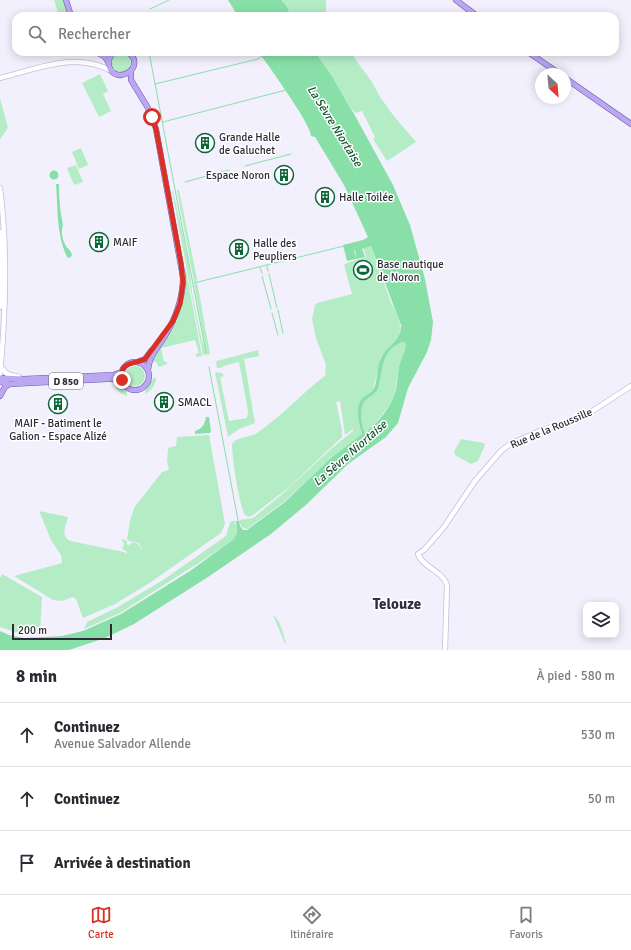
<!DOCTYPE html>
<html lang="fr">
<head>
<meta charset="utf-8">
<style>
  body { margin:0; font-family:Signika,sans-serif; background:#f7f7f7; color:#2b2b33 }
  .controls { position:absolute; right:12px; bottom:12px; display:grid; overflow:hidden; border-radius:8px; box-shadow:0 2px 10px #0003 }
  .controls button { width:36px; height:36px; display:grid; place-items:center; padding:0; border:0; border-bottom:1px solid #e1e1e2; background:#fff; color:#2b2b33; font:20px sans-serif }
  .compass { position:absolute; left:535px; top:68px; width:36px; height:36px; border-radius:50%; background:#fff; box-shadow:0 2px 10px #0003; rotate:154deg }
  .scale { position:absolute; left:12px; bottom:10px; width:100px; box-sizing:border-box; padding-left:4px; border:2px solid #2d2b36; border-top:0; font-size:11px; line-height:14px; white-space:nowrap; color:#2d2b36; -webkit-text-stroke:3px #fff; paint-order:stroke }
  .stop { position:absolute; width:12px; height:12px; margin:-9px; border:3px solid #d93025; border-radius:50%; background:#fff }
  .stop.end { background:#d93025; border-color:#fff; box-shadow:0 1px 4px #0008 }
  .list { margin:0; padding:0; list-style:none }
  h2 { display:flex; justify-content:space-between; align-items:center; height:52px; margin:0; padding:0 16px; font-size:17px }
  h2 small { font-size:13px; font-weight:400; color:#7c7c81 }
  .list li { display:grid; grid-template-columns:26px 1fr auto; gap:12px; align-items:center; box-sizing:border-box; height:64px; padding:0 16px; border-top:1px solid #e1e1e2 }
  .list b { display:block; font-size:15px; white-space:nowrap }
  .list p { margin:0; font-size:13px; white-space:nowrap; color:#7c7c81 }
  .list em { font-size:13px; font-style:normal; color:#7c7c81 }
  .icon { flex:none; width:22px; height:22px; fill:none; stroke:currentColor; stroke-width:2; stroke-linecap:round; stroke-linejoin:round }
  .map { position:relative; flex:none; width:631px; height:650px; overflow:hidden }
  .search { position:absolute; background:#fff; box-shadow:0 2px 10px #0003; left:12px; right:12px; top:12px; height:44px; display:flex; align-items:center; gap:10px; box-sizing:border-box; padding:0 14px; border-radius:12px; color:#7c7c81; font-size:15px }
  .sheet { height:244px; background:#fff }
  nav { display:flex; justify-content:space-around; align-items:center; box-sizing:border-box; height:56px; border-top:1px solid #e1e1e2; background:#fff; font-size:11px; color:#7c7c81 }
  nav a { display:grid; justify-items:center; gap:2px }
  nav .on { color:#d93025 }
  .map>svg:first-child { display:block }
  .green { fill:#b4ecc6 }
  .water { fill:#88e0a8; fill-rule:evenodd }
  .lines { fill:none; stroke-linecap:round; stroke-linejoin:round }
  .stream { stroke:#88e0a8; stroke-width:1 }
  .secondary-casing { stroke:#c2beda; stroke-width:6 }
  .primary-casing { stroke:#6d57aa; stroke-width:6 }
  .secondary { stroke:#fff; stroke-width:4.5 }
  .primary { stroke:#bca8f2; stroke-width:5 }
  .route { stroke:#d93025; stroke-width:5 }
  .labels { text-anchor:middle; stroke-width:3; stroke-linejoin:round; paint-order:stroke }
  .shield { fill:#fff; stroke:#6c6b72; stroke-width:1 }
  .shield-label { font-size:10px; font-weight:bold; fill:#2d2b36 }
  .poi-label { font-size:11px; fill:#2d2b36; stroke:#fff; text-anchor:start }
  .street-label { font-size:11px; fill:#2d2b36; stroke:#fff }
  .water-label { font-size:12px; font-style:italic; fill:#145632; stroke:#fff }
  .district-label { font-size:15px; font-weight:bold; fill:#322d44; stroke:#fff }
</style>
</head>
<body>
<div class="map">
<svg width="631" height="650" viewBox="0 0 631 650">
  <rect width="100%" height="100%" fill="#f2f0fc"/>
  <path class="green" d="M54,0H63L68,15L59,16Z
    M281,0H326V16H291L286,5Z
    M315,52H350L372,82L380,97L393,115L416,142L387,161L373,139L375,137L362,111L356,113L350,108L332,76Z
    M111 63a10 10 0 1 1 20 0a10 10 0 1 1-20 0Z
    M100,74L108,91L103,94L111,111L99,117L82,83Z
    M0,98L8,128L0,139Z
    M81,148L88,165L79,169L72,152Z
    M76,165L83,182L74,185L67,168Z
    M177,190H179L197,279L196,282L194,281L193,277Z
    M172,191H173L189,263L192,292L201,337L206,353L194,284L197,283L198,287L210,354L203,355Z
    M371,246L390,300L398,317L401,329L398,336L381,357L373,390L369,395L362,399L359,404V424L362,434L330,460L285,501L247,529C241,528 241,526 239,520L235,521L237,532L234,539L211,555L120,613L84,629L87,622L118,607L163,580L226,536L230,522L233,521L253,518L281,495L331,449L353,431V429L345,435L340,401L336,402L342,430V437L288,488L253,515L249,517L245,515C239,503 232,459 232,444C236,437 249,438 257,433C282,416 302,393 326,375L325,372L326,365L316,338L312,319L315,305L317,303L352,294L344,265L347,263L366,257L363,248Z
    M185,265L202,356L196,357V354L199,353L195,340L161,348L164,362H167V364L159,367L156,362L151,360C156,355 160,348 164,342C182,315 186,297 185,265Z
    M402,342H405C407,350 402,356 400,363C397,373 397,382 395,392C392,405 379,418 371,429L368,431L365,432C361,427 360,407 364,402C368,397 375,395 378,389C379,387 379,384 380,380C383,364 384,350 402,342Z
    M258,350L259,356L244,359L255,423L239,429L228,437L215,372L222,373L224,376L220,377L229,421L247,418L248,411L239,362L227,365L220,368H217L216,363L217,361Z
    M125 376a10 10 0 1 1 20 0a10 10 0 1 1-20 0Z
    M156,377C156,385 152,390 145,394C145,388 151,379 156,377Z
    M117,381L126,389L127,396C122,395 116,390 115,384Z
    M209,435L225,524L221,533L148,584L115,604L83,618L76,599L73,597L62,601L53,600L14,576L62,563L61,555L51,540L39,511L68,517C66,525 60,536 70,541L124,552L127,554L126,551L122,549L124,544L122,540V539L127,541V544L129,545L133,542L138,544L142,550L139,543L129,541L127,539L130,521L134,508L162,472L166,471L169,469L167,461L168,448L176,446L177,437Z
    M461,439L484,443L485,445L478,461L471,464L455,455L454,452Z
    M2,574L42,597L40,634L18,633L0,627V578Z
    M273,615C281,620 283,634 286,643L285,644Z"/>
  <path class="water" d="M228,0H281L286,5L291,16H238Z
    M260,52H315L332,76L350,108L353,112L393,185L410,225L425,279L433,322L431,340L427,352L408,388L398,423L386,437L348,464L307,504L271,534L208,577L134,624L105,638L69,650H0V631L9,635L24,638L62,636L83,631L121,614L190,571L234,539L237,532L236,521H239L240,526L243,530H247L285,502L330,459L362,434C359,424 354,406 363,398C368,393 372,394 375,386C378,376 377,365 382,356C387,347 403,337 401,325L371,246L362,249L365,257L356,259L355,250H354L356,259L347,261L343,245L363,240L368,237L367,235L344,185L315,137L311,136C311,125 276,77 268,65L262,57ZM402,342H405C407,350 402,356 400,363C397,373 398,384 395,393C391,407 378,422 368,431L365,432C361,427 360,407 364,402C368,397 375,395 378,389C379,387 379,384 380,380C383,364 384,350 402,342Z
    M49.5 175a4.5 4.5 0 1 1 9 0a4.5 4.5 0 1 1-9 0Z
    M56,184H59C59,198 60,211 63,225C61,230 62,239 65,244C67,249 71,250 72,255L70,258L67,257C56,234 58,208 56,184Z
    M206,417H209L211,431L210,433L195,434V431C202,429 205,424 206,417Z"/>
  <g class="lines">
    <path class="stream" d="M150,9L169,0
      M149,52L206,353
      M155,84L258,59L262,56
      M163,122L286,90
      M245,166L291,154
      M185,182L229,170
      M267,266L268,271
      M260,268L262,273
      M269,274L277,308
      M262,276L271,309
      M194,283L344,246
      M278,310L283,333
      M272,313L278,335
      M209,367L238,520"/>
    <defs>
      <path id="secondary" d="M0,78C38,69 74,51 112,71
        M0,188C8,251 6,311 0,374
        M0,232L2,279L0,307
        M1,367L7,374L19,377
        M445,650L447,585C442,570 423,568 418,554L424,550L444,527L475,481L501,451L510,444L542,430L571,421L591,412L631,386"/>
      <path id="primary" d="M66,0L71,16
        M456,0L477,16
        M96,52L105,57L109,63
        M115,52C110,55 108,60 109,66C115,87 148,67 128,52
        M528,52L560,74
        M131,71V80L148,108L156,129L183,277C183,300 175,320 163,339C156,350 149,357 148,370
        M565,78L631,124
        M121 376a14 14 0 1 1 28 0a14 14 0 1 1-28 0Z
        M137,362L145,359L151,351
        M0,378L24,379L113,375L122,372
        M0,382L10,384L108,379H119L122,381
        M0,396L5,387L10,384"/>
    </defs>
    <use href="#secondary" class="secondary-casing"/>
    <use href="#primary" class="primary-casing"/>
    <use href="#secondary" class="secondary"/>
    <use href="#primary" class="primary"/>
  </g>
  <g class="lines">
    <path class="route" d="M122,380C119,360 134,365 145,359L173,321L180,304L183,283L181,263L156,129L152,117"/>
  </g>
  <defs>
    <symbol id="building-ring" viewBox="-11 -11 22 22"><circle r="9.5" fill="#fff" stroke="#0b673a" stroke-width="1.5"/><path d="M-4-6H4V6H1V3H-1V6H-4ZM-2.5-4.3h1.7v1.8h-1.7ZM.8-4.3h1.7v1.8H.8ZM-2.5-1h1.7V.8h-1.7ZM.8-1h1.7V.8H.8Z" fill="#0b673a"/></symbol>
    <symbol id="stadium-ring" viewBox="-11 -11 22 22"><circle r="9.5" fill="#fff" stroke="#0b673a" stroke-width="1.5"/><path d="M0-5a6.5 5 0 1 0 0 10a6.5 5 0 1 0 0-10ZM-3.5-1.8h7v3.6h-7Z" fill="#0b673a"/></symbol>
  </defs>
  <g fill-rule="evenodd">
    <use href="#building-ring" x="194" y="132" width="22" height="22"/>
    <use href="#building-ring" x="273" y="164" width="22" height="22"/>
    <use href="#building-ring" x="314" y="186" width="22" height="22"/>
    <use href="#building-ring" x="88" y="231" width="22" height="22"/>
    <use href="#building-ring" x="228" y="238" width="22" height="22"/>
    <use href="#stadium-ring" x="352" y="259" width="22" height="22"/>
    <use href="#building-ring" x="153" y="391" width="22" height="22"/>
    <use href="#building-ring" x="47" y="393" width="22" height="22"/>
  </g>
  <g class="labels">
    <rect class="shield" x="49" y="373" width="34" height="16" rx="3"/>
    <g class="shield-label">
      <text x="66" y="385">D 850</text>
    </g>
    <g class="poi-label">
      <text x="219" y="141">Grande Halle<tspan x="219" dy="13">de Galuchet</tspan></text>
      <text x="270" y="179" text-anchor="end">Espace Noron</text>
      <text x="339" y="201">Halle Toilée</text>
      <text x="113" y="246">MAIF</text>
      <text x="253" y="247">Halle des<tspan x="253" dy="13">Peupliers</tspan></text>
      <text x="377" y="268">Base nautique<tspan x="377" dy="13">de Noron</tspan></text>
      <text x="178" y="406">SMACL</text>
      <text x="58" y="427" text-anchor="middle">MAIF - Batiment le<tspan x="58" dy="13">Galion - Espace Alizé</tspan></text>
    </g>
    <g class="street-label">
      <text transform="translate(551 428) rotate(-23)" y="4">Rue de la Roussille</text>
    </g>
    <g class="water-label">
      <text transform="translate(335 126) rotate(58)" y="4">La Sèvre Niortaise</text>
      <text transform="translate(350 453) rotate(-41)" y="4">La Sèvre Niortaise</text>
    </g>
    <g class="district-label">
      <text x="397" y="609">Telouze</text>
    </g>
  </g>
</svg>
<div class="controls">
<button><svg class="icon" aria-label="layers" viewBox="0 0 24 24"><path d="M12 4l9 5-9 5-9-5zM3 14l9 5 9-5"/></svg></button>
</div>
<svg class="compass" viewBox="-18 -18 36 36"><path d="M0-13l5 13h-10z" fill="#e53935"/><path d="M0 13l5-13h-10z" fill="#7c7c81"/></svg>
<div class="scale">200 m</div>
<div class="stop" style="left:152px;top:117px"></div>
<div class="stop end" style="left:122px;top:380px"></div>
<div class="search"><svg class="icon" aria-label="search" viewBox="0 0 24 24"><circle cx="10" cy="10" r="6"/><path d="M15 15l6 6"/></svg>Rechercher</div>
</div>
<section class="sheet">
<h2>8 min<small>À pied · 580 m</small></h2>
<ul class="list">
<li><svg class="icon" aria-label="ahead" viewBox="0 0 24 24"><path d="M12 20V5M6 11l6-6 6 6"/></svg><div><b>Continuez</b><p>Avenue Salvador Allende</p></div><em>530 m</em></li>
<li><svg class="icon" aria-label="ahead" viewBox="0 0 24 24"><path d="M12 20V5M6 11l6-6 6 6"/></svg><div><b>Continuez</b></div><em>50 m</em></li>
<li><svg class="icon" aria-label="arrive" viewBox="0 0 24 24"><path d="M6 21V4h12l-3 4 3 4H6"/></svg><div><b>Arrivée à destination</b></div></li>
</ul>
</section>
<nav>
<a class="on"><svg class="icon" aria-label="map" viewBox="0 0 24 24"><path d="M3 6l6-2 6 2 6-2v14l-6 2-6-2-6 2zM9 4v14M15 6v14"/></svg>Carte</a>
<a><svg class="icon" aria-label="directions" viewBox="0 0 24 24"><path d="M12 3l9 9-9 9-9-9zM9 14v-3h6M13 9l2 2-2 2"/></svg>Itinéraire</a>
<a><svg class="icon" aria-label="saved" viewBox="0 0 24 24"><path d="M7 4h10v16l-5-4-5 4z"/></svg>Favoris</a>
</nav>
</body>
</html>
